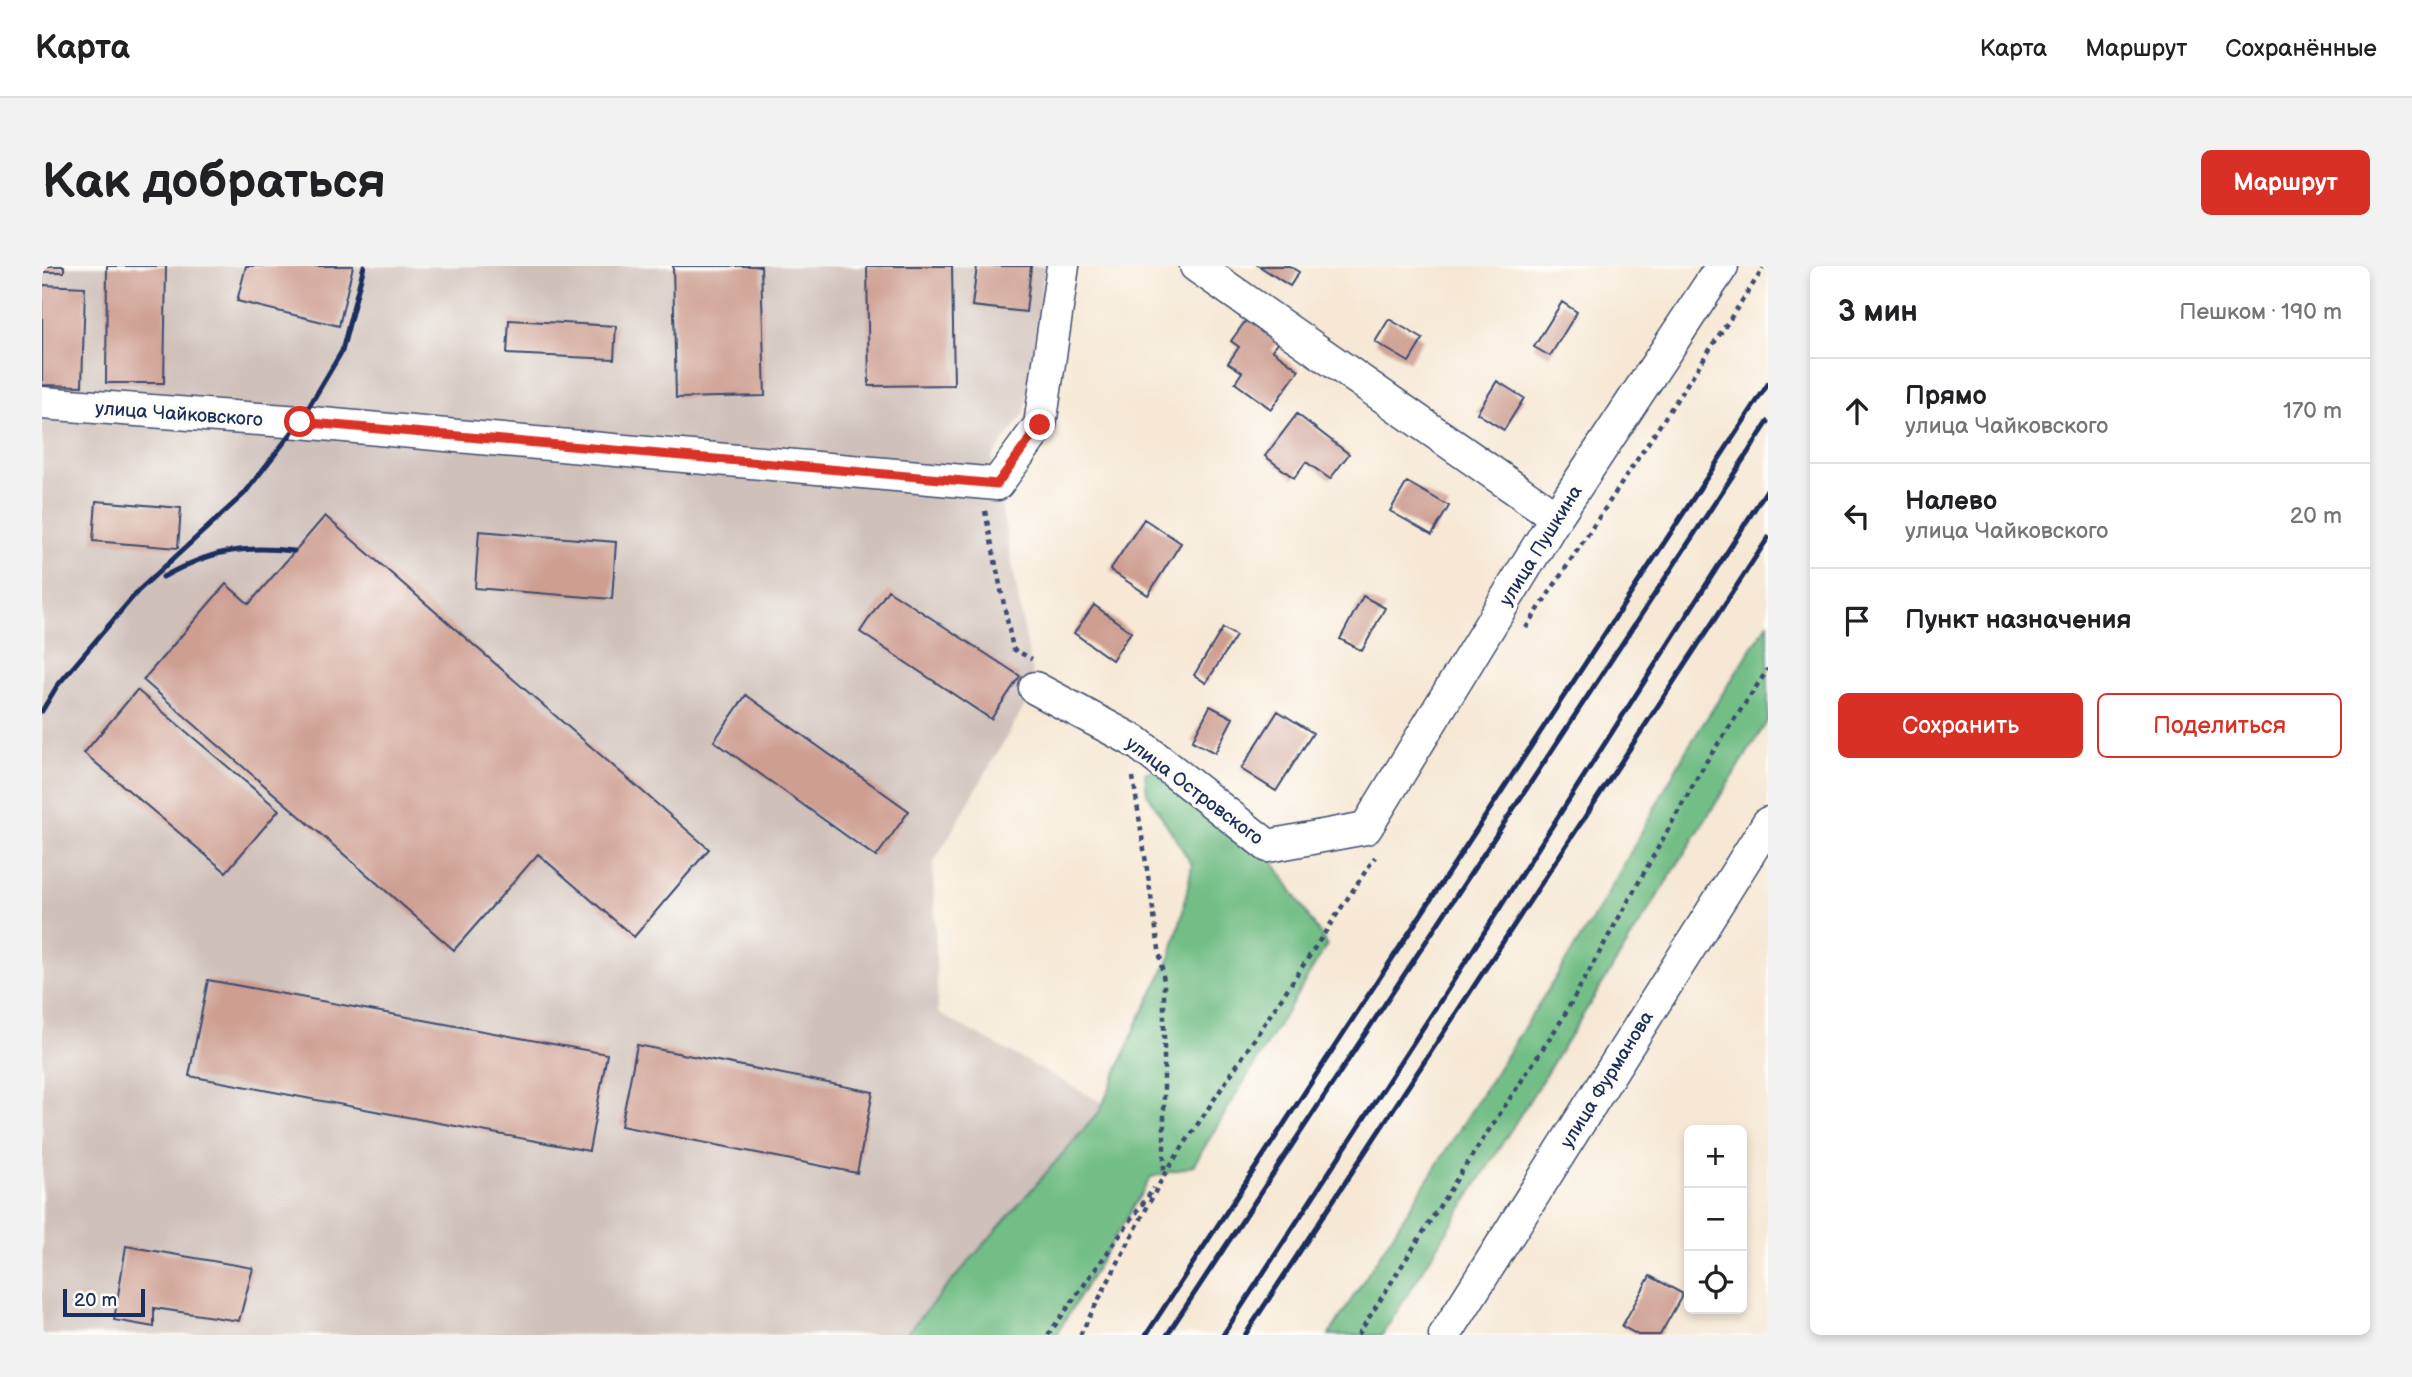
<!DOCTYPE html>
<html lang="ru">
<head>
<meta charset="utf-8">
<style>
  body { margin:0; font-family:"Balsamiq Sans",sans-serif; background:#f2f2f2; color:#202124 }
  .controls { position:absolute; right:21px; bottom:21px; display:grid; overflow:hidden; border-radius:10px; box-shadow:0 4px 10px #0003 }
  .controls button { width:63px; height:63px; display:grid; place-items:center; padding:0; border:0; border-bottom:2px solid #e0e0e0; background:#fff; color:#202124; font:35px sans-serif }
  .scale { position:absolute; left:21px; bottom:18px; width:82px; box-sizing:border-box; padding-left:7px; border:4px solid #1b2f5e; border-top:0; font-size:19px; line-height:24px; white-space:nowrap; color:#1b2f5e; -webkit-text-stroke:5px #fdfcf7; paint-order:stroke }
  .stop { position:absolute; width:21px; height:21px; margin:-16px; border:5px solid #d93025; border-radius:50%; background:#fff }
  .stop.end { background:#d93025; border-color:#fff; box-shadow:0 2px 7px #0008 }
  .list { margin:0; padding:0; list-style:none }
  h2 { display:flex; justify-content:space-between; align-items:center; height:91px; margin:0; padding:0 28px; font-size:30px }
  h2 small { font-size:23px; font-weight:400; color:#757577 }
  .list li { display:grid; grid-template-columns:46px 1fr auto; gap:21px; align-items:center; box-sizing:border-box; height:105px; padding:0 28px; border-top:2px solid #e0e0e0 }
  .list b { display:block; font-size:26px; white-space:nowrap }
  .list p { margin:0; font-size:23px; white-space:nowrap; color:#757577 }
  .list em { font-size:23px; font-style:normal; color:#757577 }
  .actions { display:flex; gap:14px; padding:21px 28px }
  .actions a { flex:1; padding:16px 0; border:2px solid #d93025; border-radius:10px; text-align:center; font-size:24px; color:#d93025 }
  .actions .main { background:#d93025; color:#fff }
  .icon { flex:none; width:38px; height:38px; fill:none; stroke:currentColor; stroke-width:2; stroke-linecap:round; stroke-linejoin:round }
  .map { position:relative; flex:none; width:1726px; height:1069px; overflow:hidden; border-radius:10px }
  header { display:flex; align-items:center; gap:42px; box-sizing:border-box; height:98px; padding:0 35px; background:#fff; border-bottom:2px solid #e0e0e0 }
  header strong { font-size:33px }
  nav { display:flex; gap:38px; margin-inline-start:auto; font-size:24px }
  .intro { display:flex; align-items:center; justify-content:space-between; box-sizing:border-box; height:168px; padding:0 42px }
  h1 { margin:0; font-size:49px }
  .button { padding:18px 32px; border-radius:10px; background:#d93025; color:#fff; font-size:24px; font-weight:700 }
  main { display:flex; gap:42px; padding:0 42px }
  aside { flex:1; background:#fff; border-radius:10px; box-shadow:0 4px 10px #0003 }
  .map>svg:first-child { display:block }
  .industrial { fill:#cfc0ba }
  .forest { fill:#73be86; stroke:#477672; stroke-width:2 }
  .building { fill:#ce9e91 }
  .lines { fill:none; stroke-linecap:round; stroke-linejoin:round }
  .minor-casing { stroke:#3c4b70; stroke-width:35 }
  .path { stroke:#3c4b70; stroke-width:4.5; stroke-dasharray:5 5; stroke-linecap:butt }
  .minor { stroke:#fff; stroke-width:32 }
  .rail { stroke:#1b2f5e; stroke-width:5 }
  .route { stroke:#d93025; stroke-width:9 }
  .labels { text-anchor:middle; stroke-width:7; stroke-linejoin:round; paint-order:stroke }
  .street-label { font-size:19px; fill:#1b2f5e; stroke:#fdfcf7 }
</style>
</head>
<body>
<header>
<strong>Карта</strong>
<nav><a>Карта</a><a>Маршрут</a><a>Сохранённые</a></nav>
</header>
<div class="intro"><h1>Как добраться</h1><a class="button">Маршрут</a></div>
<main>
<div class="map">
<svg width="1726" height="1069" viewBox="0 0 1726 1069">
  <rect width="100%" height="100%" fill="#fdfcf7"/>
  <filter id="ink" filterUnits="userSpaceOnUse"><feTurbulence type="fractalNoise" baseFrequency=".0143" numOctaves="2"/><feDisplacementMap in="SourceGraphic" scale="14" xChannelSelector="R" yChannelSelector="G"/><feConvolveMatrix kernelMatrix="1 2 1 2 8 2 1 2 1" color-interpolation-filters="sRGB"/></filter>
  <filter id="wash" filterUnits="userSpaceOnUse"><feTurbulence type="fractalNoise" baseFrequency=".00686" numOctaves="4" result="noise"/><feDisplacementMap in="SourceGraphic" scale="28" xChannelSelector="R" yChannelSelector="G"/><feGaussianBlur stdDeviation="1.57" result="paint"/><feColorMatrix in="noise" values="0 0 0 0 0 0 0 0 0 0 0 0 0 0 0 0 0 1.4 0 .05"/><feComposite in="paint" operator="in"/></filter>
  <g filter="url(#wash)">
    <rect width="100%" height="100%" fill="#f6e8d4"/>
    <path class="industrial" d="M0,0H1003L983,147L950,191L993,422L891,598L896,747L1079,847L890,1069H0Z"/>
    <path class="forest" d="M1726,357V454L1340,1069H1287L1559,640L1645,483Z
      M1118,501L1225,586L1285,679L1151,900L1109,911L1014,1069H863L1058,845L1096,756L1128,692L1141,646L1150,599L1105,527L1103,507Z"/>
    <g id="blocks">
      <path class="building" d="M0,0H22V6H0Z
        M65,0H124L122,117H64Z
        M204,0H311L297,60L195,35Z
        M631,0H719L723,130L634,132Z
        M825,0H910L912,119L827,120Z
        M935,0H989L984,46L930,40Z
        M1217,0H1247L1257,6L1248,20Z
        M0,19L43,21L40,120L0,119Z
        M1520,36L1535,46L1508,90L1492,81Z
        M1210,46L1242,68L1230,84L1257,104L1229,143L1193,117L1200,106L1186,97L1197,81L1189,75Z
        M1347,53L1381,73L1367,96L1333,76Z
        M467,54L574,60L572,93L465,88Z
        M1455,115L1482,132L1462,164L1435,147Z
        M1255,148L1307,188L1288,213L1264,196L1252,212L1223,190Z
        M1365,216L1407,240L1390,269L1348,245Z
        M54,235L139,242L136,282L51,275Z
        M283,250L667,583L592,671L496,588L412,684L101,414L184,318L207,338Z
        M1102,253L1139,277L1106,329L1068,304Z
        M437,265L574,276L570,333L433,322Z
        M846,324L978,410L949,453L818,366Z
        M1321,330L1343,342L1320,385L1298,373Z
        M1052,339L1089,366L1070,394L1032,367Z
        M1181,362L1194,370L1164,417L1152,409Z
        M95,424L237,544L184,606L42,487Z
        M704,429L867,545L834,591L672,475Z
        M1168,440L1191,452L1173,487L1150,475Z
        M1236,445L1271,467L1234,525L1199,503Z
        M166,714L565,788L547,885L147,810Z
        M595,779L831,826L815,907L579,860Z
        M84,980L211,1002L197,1055L112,1042V1061L72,1054Z
        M1608,1010L1641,1028L1618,1069H1596L1580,1060Z"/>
    </g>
  </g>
  <g filter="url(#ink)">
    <use href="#blocks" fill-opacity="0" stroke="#3c4b70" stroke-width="2"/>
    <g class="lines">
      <defs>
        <path id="minor" d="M1154,0L1514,251
          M0,137L258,156L955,218L998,159L1021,0
          M993,422L1094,476L1226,580L1324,562L1514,251L1680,0
          M1403,1069L1726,557"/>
      </defs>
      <use href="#minor" class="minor-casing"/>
      <path class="path" d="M943,245L971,383L990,393
        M1484,362L1723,0
        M1091,511L1122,716V906
        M1006,1069L1112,922
        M1038,1069L1122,909L1333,591
        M1316,1069L1418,908L1519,755L1664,496L1726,403"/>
      <use href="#minor" class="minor"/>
      <path class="rail" d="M121,311C168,285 198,279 252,285
        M0,445L15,420L96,325L202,228L258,156L300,85L322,0
        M1104,1069L1726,118
        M1125,1069L1726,156
        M1181,1069L1399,734L1726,222
        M1203,1069L1726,272"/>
    </g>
  </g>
  <g class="lines" filter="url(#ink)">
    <path class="route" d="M258,156L955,218L998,159"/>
  </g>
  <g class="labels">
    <g class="street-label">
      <text transform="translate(137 147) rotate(4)" y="7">улица Чайковского</text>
      <text transform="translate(1498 279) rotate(-58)" y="7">улица Пушкина</text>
      <text transform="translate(1153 524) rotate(37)" y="7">улица Островского</text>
      <text transform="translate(1564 813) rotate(-58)" y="7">улица Фурманова</text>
    </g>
  </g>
</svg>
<div class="controls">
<button>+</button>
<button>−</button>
<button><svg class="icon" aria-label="locate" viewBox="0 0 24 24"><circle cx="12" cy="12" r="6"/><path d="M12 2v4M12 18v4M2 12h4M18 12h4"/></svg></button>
</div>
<div class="scale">20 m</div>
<div class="stop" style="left:258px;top:156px"></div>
<div class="stop end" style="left:998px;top:159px"></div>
</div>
<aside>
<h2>3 мин<small>Пешком · 190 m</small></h2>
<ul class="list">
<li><svg class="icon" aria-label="ahead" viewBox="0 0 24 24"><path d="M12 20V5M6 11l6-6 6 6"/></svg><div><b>Прямо</b><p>улица Чайковского</p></div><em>170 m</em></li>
<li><svg class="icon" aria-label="left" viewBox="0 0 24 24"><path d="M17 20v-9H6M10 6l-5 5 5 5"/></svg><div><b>Налево</b><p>улица Чайковского</p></div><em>20 m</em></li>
<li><svg class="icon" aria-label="arrive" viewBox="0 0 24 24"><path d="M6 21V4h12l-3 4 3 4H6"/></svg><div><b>Пункт назначения</b></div></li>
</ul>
<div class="actions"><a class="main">Сохранить</a><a>Поделиться</a></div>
</aside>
</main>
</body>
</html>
